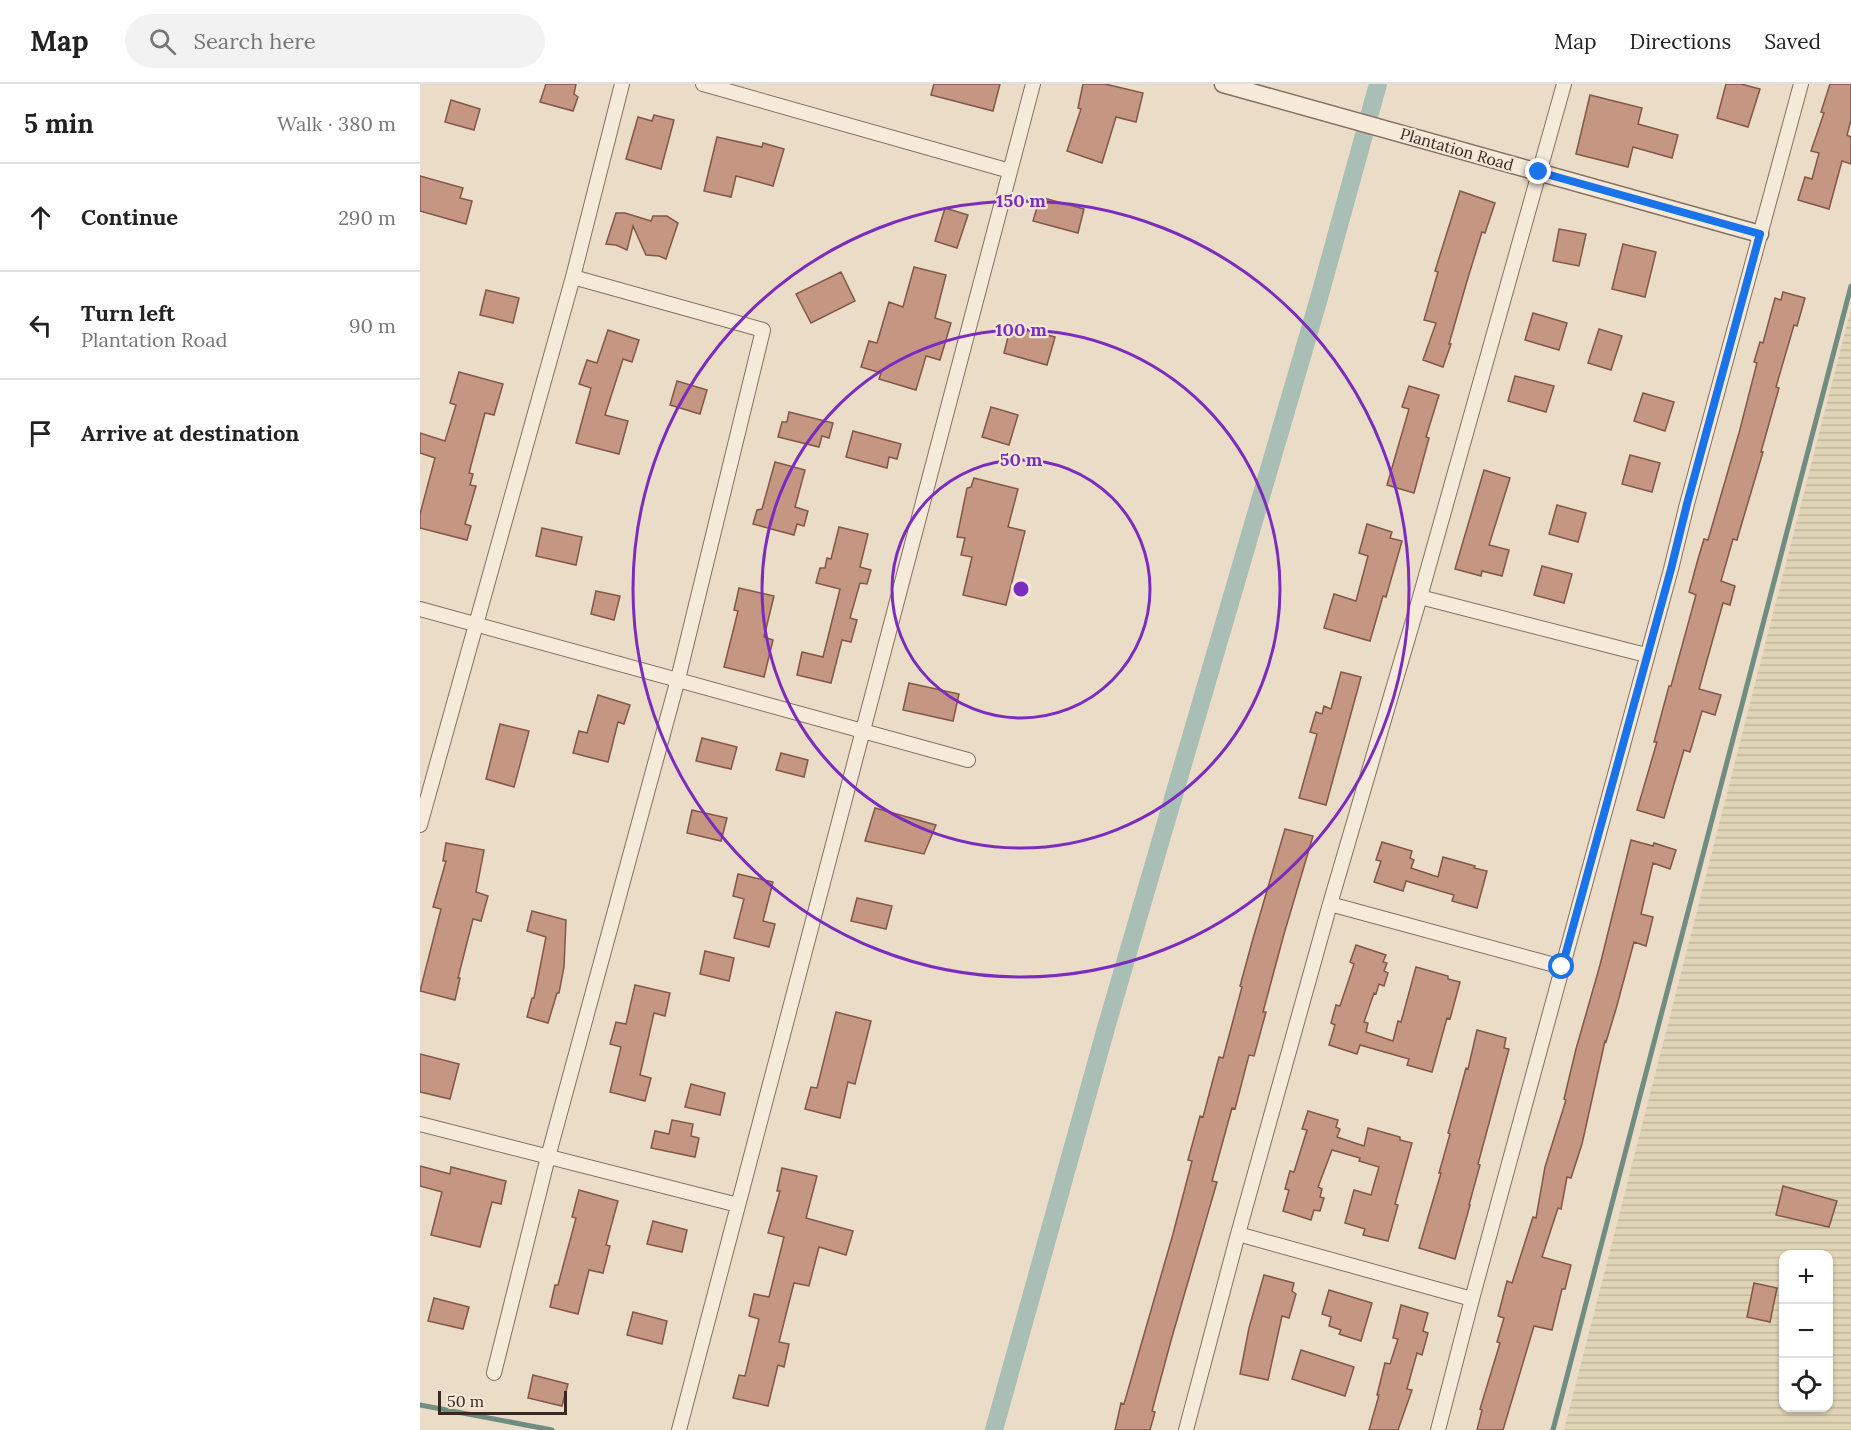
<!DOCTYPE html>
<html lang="en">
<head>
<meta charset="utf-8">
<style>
  body { margin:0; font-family:Lora,serif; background:#f2f2f2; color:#222 }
  .controls { position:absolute; right:18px; bottom:18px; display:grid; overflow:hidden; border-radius:12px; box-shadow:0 2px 4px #0004 }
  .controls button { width:54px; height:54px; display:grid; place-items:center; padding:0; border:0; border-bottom:2px solid #e0e0e0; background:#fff; color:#222; font:30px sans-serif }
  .scale { position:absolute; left:18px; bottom:15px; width:129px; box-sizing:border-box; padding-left:6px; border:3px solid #372921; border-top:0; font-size:16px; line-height:21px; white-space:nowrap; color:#372921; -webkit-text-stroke:4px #f3e7d7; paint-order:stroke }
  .stop { position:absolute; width:18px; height:18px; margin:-14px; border:4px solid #1a73e8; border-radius:50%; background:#fff }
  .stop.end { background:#1a73e8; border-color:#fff; box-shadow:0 2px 6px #0008 }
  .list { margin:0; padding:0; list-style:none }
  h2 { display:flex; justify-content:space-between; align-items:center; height:78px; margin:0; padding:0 24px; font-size:26px }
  h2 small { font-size:20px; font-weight:400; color:#767676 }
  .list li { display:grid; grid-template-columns:39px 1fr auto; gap:18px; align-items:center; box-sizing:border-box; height:108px; padding:0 24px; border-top:2px solid #e0e0e0 }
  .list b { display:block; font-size:22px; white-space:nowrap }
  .list p { margin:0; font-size:20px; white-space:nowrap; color:#767676 }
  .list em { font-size:20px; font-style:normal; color:#767676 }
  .icon { flex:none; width:33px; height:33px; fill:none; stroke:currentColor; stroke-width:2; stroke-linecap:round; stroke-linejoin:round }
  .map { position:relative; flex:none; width:1431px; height:1346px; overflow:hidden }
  header { display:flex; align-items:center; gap:36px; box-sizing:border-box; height:84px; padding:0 30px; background:#fff; border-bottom:2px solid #e0e0e0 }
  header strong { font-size:28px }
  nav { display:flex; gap:33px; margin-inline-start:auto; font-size:21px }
  .search { width:420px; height:54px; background:#f2f2f2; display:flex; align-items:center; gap:15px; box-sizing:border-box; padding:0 21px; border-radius:33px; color:#767676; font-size:22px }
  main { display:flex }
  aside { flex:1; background:#fff }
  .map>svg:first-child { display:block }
  .farmland { fill:url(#farmland-rules); fill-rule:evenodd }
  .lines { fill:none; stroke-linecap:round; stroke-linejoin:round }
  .stream { stroke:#708d82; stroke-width:5 }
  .canal { stroke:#a9bfb6; stroke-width:18 }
  .building { fill:#c59681; stroke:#825747; stroke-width:1.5 }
  .minor-casing { stroke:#856f5f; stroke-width:16 }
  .tertiary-casing { stroke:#856f5f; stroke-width:19 }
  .minor { stroke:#f6ebdb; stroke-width:14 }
  .tertiary { stroke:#f6ebdb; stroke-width:16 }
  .route { stroke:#1a73e8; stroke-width:8 }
  .ring { fill:none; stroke:#7b2cbf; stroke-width:3 }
  .labels { text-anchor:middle; stroke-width:4.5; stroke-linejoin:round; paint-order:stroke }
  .street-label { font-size:16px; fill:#372921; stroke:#f3e7d7 }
  .centre { fill:#7b2cbf; stroke:#f3e7d7; stroke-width:3 }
  .ring-label { font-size:18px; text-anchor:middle; font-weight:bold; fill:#7b2cbf; stroke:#f3e7d7; stroke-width:4.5; stroke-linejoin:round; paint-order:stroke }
</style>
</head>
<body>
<header>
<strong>Map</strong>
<div class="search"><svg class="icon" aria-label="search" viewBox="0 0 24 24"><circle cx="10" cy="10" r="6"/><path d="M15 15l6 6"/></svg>Search here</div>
<nav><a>Map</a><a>Directions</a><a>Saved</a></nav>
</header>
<main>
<aside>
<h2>5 min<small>Walk · 380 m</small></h2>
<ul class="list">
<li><svg class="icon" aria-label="ahead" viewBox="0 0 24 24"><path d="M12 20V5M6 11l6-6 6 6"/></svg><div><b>Continue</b></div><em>290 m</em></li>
<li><svg class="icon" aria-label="left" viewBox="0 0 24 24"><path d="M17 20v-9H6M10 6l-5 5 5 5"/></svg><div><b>Turn left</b><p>Plantation Road</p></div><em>90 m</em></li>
<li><svg class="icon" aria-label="arrive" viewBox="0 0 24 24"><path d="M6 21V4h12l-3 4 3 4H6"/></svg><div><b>Arrive at destination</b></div></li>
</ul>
</aside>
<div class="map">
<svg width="1431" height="1346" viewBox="0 0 1431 1346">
  <defs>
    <pattern id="farmland-rules" width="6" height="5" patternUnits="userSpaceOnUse" patternTransform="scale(1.5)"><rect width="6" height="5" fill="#e0d4b6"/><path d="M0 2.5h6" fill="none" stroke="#c1b69c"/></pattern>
  </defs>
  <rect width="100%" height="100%" fill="#ebdcc8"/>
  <path class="farmland" d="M1431,225V1346H1144ZM1364,1170H1408V1324H1364Z"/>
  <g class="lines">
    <path class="stream" d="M0,1321L132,1346
      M1133,1346L1431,202"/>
    <path class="canal" d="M574,1346L686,944L899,214L958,0"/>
  </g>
  <path class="building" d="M126,0H156L154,10L158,13L153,27L120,18Z
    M514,0H580L573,27L511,11Z
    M663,0H685L723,9L716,38L696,33L682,79L647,67L661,25L658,24Z
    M1306,0H1321L1340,5L1328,43L1297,34Z
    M1410,0H1431V36L1427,51L1431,53V80L1422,77L1409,125L1378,116L1385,93L1392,95L1399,69L1391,67L1404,29L1401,28Z
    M1170,11L1222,24L1218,40L1258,51L1252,74L1213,63L1208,83L1156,70Z
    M31,16L60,25L54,46L25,38Z
    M234,31L254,36L241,85L206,75L218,33L232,37Z
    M297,53L342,63L343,59L364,65L353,102L316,92L311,113L284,107Z
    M0,92L43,104L40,114L52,117L46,140L0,127Z
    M1040,107L1075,119L1065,149L1062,148L1047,197L1029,260H1031L1023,283L1003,276L1016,239L1004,236L1018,188L1015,187Z
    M620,113L664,125L658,149L613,137Z
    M525,124L548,131L537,164L515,157Z
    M196,129H205L231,137L233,132H247L258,139L246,175L239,172L226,171L213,142L207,166L196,161L186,160Z
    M1139,145L1166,150L1159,182L1133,177Z
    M1203,160L1236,168L1225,213L1192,205Z
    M494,183L526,191L515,234L531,239L520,276L506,272L496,306L459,295L461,289L441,283L449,257L457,259L469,218L483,223Z
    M421,188L435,217L391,239L376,210Z
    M66,206L99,214L93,239L60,231Z
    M1363,208L1385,214L1377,242L1374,241L1356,303L1359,304L1341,368H1343L1321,442L1317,456L1313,455L1301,497L1315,502L1310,521L1303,519L1279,605L1301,611L1295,631L1282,627L1270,668L1264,666L1244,734L1217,726L1237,658H1234L1249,602H1251L1276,511L1269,508L1278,475L1284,455L1288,456L1319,349L1337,279L1334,278L1340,258L1343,259L1355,214L1361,216Z
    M1113,229L1147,239L1139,266L1105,256Z
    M591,241L635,253L627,281L584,269Z
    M1179,245L1202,252L1191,286L1168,279Z
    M188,246L219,256L212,278L203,275L185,331L208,337L199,370L156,359L171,304L159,300L167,276L177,279Z
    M39,288L83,300L74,331L65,329L49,389L53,390L50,401L56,402L45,440L51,442L47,456L0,444V430L15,374L0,369V349L25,357L36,321L30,319Z
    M1095,292L1134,302L1126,328L1088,317Z
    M257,297L287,306L280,330L250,321Z
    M989,302L1019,311L1006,353L1009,354L994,409L967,401L989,325L982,323Z
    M1223,309L1254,318L1245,347L1214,337Z
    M571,323L598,331L589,361L562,353Z
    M369,328L413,339L409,354L402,352L399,363L358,353L362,338H367Z
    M433,347L481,360L477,375L469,373L467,384L426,373Z
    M1210,371L1240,379L1232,408L1202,400Z
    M355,378L385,386L375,423L388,427L384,442L377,440L374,451L333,440L337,426L342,425Z
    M1064,386L1090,394L1069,461L1089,466L1082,492L1062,487L1061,492L1035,485Z
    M554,394L598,405L588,443L605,447L586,521L543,511L552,473L541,471L545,454L537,453L547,404L551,403Z
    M1137,421L1166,429L1158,458L1129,450Z
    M947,440L972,448L970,454L982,457L966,513L963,512L950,557L904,544L914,510L936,517L948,472L939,469Z
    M419,443L448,450L440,483L451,486L447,500L440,499L430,534L437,536L431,558L422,556L411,599L377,591L382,568L403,573L420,505L396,499L400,484H405L407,474L411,475Z
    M122,444L162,453L156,481L116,472Z
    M1122,482L1152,490L1144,519L1114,511Z
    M319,504L354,512L344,553L353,556L344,593L304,583L318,527L314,526Z
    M176,507L200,512L194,536L171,530Z
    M921,588L941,593L906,721L879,714L897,650L890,648L896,628L902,630L904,622L911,625Z
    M489,599L539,610L533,637L483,626Z
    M178,611L210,621L204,640L198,638L188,678L153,669L159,647L167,649Z
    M80,640L109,647L94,703L66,695Z
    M282,654L317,663L311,685L276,677Z
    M361,669L388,676L384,693L356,686Z
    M455,724L516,741L504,770L445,757Z
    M272,726L307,734L301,757L267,749Z
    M865,745L893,752L864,850L843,928H846L834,972L829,971L815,1025L812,1024L792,1097L797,1098L752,1253L732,1327L735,1328L730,1346H695L701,1319L704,1320L753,1150L772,1077L768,1076L780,1032L783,1033L799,973L803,974L822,903L820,902L832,858Z
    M1211,756L1233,762L1234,759L1256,766L1250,785L1233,779L1221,830L1233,833L1226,862L1214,858L1196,925L1186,958L1185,957L1162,1060L1151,1094L1147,1093L1141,1125L1138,1124L1122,1173L1151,1181L1145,1205H1142L1132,1246L1114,1242L1083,1346H1057L1062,1326L1060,1325L1080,1259L1077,1258L1084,1234L1078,1232L1087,1197L1092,1199L1113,1133L1116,1134L1125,1083L1146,1016L1144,1015L1156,965L1180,881Z
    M962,758L992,767L990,774L994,776L991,784L1018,793L1023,773L1055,782L1054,784L1067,787L1057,824L1032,817L1034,811L986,797L983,807L954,798L961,777L956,776Z
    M26,759L64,766L56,808L68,812L61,837L53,835L38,894H40L35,916L0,907L21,825L13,823L26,777H23Z
    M318,790L353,798L343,837L355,840L349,863L314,854L324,815L313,812Z
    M437,814L472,822L466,845L431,837Z
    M112,827L146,836L144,883L139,909H137L128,939L107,933L112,914H114L126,853L107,847Z
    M936,861L966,871L963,878L967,879L964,887L968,889L964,902L959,900L956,910L954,909L944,938L948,939L946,948L973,957L978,937L981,938L996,883L1028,892V895L1040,898L1030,935L1027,934L1012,988L987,981L989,975L940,961L937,970L909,961L915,941L911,939L916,921L920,922L934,880L930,878Z
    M285,867L314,874L309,897L280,890Z
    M215,901L250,909L245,932L234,929L220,991L231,994L225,1017L190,1008L201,963L190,960L196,938L206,940Z
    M416,928L451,937L435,1000L428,998L420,1034L385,1025L391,1003L397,1004Z
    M1057,946L1086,954L1084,964L1089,965L1058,1080L1060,1081L1049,1121H1050L1035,1175L999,1164L1021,1089H1019L1030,1050L1028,1049L1039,1010L1046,984L1048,985Z
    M0,970L39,980L30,1015L0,1008Z
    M271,1000L305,1009L300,1031L265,1023Z
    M888,1027L918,1036L916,1043L920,1045L917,1053L944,1062L948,1044L980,1053V1056L992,1059L975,1120L978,1121L968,1157L943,1151L945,1145L925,1139L934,1106L951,1111L959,1083L939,1077L940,1074L912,1066L898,1103L902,1105L900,1113L904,1114L900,1127L894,1126L891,1136L863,1127L869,1106L865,1105L870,1087L874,1088L887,1046L882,1045Z
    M252,1036L273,1040L271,1052L279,1054L275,1073L231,1064L235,1047L249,1050Z
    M0,1082L30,1090L31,1083L86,1097L81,1120L72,1118L60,1163L11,1151L22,1108L0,1102Z
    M362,1084L397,1092L386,1134L433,1147L426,1171L399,1163L389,1202L374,1199L359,1258L369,1260L364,1283L358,1281L348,1322L313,1314L319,1291L325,1292L339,1235L329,1232L334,1210L349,1213L364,1153L348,1149L360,1107H357Z
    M1363,1102L1417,1117L1409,1143L1356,1131Z
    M159,1106L198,1117L186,1161L190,1162L183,1189L169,1186L158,1230L130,1223L135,1201H138L156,1134L152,1133Z
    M233,1137L267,1146L262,1168L227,1160Z
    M844,1191L874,1199L872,1207L876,1210L869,1234L862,1232L848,1296L820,1290L829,1244Z
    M1334,1199L1357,1204L1350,1238L1327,1233Z
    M909,1206L952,1219L941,1257L919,1250L921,1246L909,1242L911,1233L902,1230Z
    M14,1214L49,1223L43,1245L8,1237Z
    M981,1221L1008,1229L1003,1247L1008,1249L1002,1271L997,1269L987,1305L992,1306L978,1346H949L959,1311H957L965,1279L970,1280L978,1255L973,1254Z
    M213,1228L247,1237L242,1260L207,1251Z
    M881,1266L934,1283L925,1312L872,1295Z
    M113,1291L148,1300L142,1322L108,1314Z"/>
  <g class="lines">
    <defs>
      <path id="minor" d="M283,0L590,87
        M1000,513L1226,571
        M0,525L548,676
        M0,741L153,193L202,0
        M910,820L1142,883
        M0,1040L318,1121
        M818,1150L1052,1215
        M74,1289L128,1073L258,595L343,246L153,193
        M259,1346L613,0
        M766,1346L818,1150L910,820L1000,513L1144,0
        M1018,1346L1052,1215L1251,485L1267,420L1381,0"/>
      <path id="tertiary" d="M803,0L1340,150"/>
    </defs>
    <use href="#minor" class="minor-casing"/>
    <use href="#tertiary" class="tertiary-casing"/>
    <use href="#minor" class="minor"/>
    <use href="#tertiary" class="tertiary"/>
  </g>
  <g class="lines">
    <path class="route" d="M1119,88L1340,150L1267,420L1251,485L1142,883"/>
  </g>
  <g class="ring">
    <circle cx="601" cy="505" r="129"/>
    <circle cx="601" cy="505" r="259"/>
    <circle cx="601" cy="505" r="388"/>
  </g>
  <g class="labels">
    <g class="street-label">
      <text transform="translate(1037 65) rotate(16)" y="6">Plantation Road</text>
    </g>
  </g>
  <circle cx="601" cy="505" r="9" class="centre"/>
  <g class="ring-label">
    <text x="601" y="123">150 m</text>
    <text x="601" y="252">100 m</text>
    <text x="601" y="382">50 m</text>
  </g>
</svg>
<div class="controls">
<button>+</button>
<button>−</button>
<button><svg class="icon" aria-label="locate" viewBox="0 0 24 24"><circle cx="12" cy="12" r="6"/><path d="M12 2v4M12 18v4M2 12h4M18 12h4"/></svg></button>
</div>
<div class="scale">50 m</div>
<div class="stop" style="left:1142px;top:883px"></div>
<div class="stop end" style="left:1119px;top:88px"></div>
</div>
</main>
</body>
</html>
